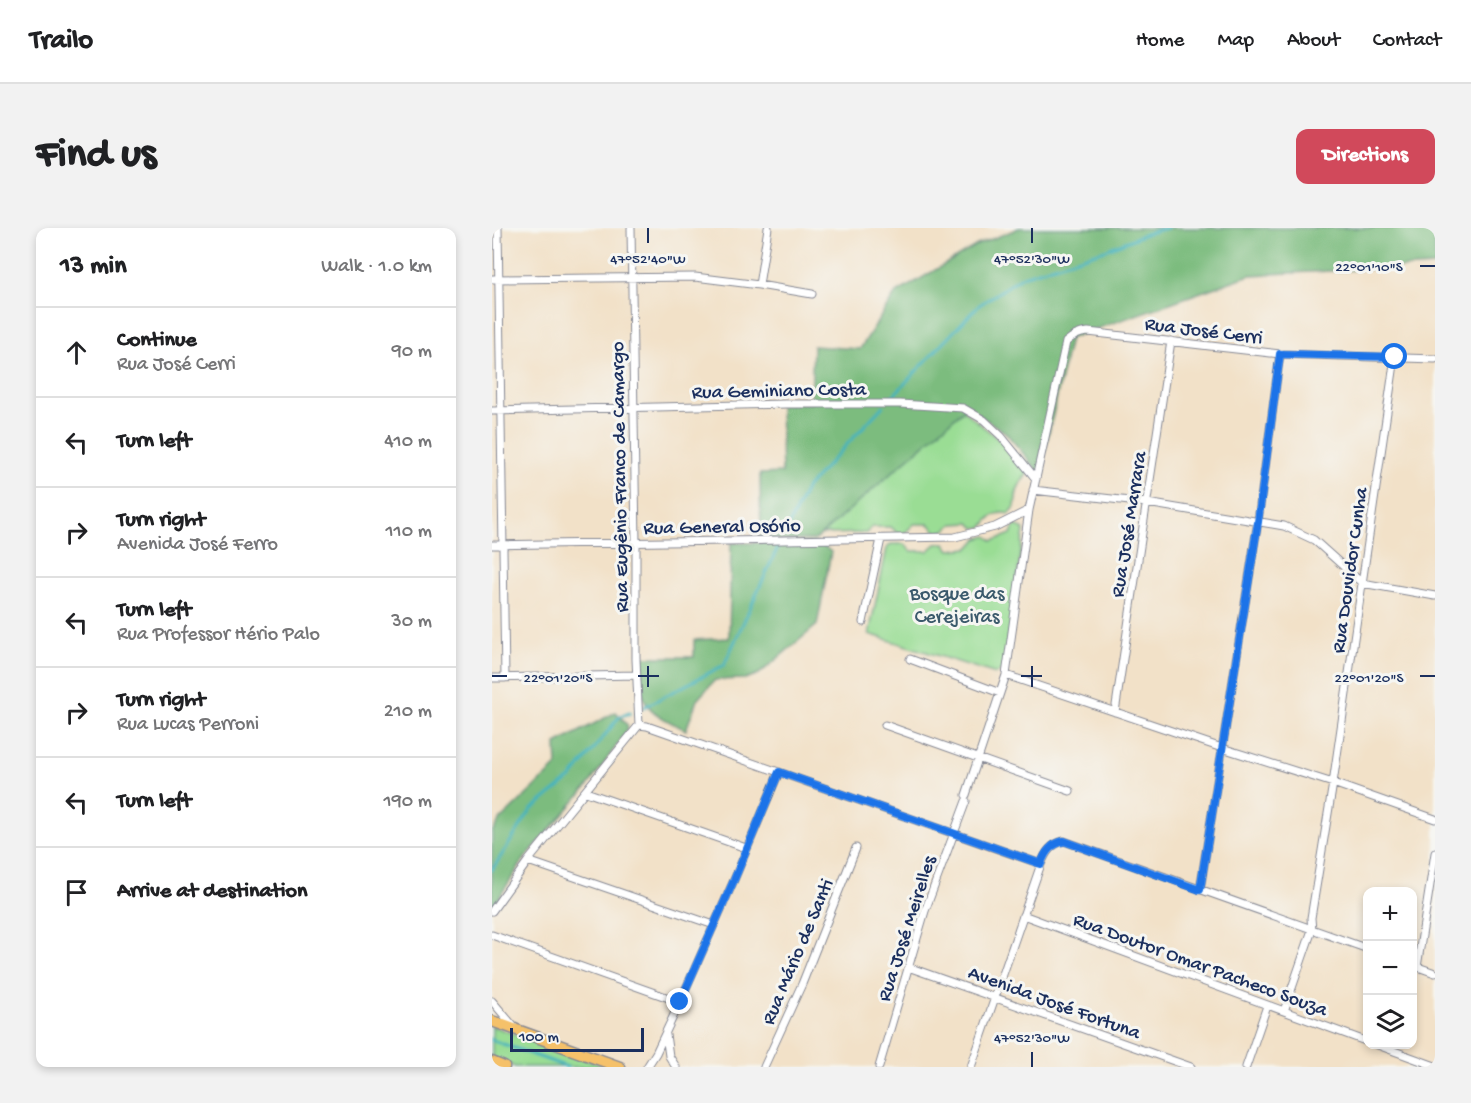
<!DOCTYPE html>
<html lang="en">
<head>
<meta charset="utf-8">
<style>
  body { margin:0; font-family:"Gochi Hand",sans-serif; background:#f2f2f2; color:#202124 }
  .controls { position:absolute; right:18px; bottom:18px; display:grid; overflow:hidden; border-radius:12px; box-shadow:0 3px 9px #0003 }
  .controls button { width:54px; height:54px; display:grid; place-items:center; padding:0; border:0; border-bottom:2px solid #e0e0e0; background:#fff; color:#202124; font:30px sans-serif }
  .scale { position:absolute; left:18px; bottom:15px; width:134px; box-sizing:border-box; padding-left:6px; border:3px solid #1b2f5e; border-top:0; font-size:16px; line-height:21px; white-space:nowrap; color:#1b2f5e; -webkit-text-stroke:4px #f6f6f2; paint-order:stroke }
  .stop { position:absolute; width:18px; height:18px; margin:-14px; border:4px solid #1a73e8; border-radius:50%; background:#fff }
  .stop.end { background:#1a73e8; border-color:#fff; box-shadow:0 2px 6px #0008 }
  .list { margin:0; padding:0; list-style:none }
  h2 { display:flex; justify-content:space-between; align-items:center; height:78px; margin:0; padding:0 24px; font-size:26px }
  h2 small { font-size:20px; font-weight:400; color:#757577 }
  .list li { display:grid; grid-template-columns:39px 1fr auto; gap:18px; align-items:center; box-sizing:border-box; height:90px; padding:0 24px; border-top:2px solid #e0e0e0 }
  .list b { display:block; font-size:22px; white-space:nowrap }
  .list p { margin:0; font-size:20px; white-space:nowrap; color:#757577 }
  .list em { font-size:20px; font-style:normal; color:#757577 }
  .icon { flex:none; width:33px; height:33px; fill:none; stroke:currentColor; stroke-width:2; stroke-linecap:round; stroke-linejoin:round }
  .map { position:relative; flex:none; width:943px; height:839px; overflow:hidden; border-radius:12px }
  header { display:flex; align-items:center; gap:36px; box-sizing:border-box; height:84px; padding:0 30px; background:#fff; border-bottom:2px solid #e0e0e0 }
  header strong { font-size:28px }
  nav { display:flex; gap:33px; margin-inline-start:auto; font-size:21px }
  .intro { display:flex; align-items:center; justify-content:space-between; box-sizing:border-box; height:144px; padding:0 36px }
  h1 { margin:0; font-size:42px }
  .button { padding:15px 27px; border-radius:12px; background:#d1495b; color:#fff; font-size:21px; font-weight:700 }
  main { display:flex; gap:36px; padding:0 36px }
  aside { flex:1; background:#fff; border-radius:12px; box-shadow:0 3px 9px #0003 }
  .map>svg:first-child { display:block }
  .green { fill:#9add94; stroke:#5a8679; stroke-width:1.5 }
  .forest { fill:#7bbc7e; stroke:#4b766e; stroke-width:1.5 }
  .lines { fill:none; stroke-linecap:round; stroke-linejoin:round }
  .stream { stroke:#44b3be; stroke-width:3 }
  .minor-casing { stroke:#868893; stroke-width:9 }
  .primary-casing { stroke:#868893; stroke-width:13 }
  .minor { stroke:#fff; stroke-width:7 }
  .primary { stroke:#f5c16b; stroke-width:10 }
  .route { stroke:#1a73e8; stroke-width:8 }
  .ticks { fill:none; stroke:#1b2f5e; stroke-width:2 }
  .labels { text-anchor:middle; stroke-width:6; stroke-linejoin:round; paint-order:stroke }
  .street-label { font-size:20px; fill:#1b2f5e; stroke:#f6f6f2 }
  .park-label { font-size:20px; fill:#3b5a6c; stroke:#f6f6f2 }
  .ticks-label { font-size:15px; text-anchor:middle; fill:#1b2f5e; stroke:#f6f6f2; stroke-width:6; stroke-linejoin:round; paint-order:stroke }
</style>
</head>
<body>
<header>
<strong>Trailo</strong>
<nav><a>Home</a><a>Map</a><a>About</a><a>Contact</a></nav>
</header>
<div class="intro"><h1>Find us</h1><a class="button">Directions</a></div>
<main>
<aside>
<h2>13 min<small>Walk · 1.0 km</small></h2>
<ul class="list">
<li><svg class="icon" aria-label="ahead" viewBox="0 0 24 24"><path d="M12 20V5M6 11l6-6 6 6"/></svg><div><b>Continue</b><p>Rua José Cerri</p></div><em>90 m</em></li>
<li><svg class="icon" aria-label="left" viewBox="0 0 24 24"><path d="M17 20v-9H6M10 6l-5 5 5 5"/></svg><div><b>Turn left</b></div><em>410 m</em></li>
<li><svg class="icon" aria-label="right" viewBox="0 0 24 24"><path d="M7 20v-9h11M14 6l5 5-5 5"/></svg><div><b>Turn right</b><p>Avenida José Ferro</p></div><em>110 m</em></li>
<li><svg class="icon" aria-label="left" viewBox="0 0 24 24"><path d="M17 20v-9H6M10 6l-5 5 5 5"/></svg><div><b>Turn left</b><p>Rua Professor Hério Palo</p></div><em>30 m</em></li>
<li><svg class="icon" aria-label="right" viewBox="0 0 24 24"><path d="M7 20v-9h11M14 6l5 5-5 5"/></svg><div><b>Turn right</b><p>Rua Lucas Perroni</p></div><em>210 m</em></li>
<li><svg class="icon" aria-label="left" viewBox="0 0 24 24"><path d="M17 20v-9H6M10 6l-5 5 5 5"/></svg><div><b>Turn left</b></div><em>190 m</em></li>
<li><svg class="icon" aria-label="arrive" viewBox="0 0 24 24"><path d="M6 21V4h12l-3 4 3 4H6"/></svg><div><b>Arrive at destination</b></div></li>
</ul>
</aside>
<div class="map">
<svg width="943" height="839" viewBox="0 0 943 839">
  <rect width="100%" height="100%" fill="#f6f6f2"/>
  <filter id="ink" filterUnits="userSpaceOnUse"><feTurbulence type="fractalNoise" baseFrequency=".0167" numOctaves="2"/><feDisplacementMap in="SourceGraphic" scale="12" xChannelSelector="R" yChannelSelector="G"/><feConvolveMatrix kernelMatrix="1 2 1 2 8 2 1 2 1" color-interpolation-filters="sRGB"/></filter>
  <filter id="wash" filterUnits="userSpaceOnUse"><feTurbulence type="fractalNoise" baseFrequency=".008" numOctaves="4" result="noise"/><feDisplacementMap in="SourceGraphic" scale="24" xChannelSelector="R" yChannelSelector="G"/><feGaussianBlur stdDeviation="1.35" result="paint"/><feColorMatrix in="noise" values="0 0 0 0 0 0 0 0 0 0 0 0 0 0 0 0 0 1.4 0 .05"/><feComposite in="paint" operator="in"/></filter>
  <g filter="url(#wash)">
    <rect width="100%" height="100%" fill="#f2e1c8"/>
    <path class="green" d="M471,182L539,238C537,245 533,248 529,255C523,263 524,271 523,279L517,286C505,282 497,289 491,299L483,300L478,295L461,296L452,303L445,304L437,296H422L414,304L406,306L399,299H380L374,305L329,306Z
      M522,298H526L532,302L513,434L509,443L504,446L377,406L395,320L399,316H412L419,323H436L444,316L453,315L458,322L477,320L485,311L495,308L501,313L519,306Z
      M0,798L115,839H23L0,830Z"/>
    <path class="forest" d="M527,0H943V38L758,47L578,110L548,245L513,204L475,179L323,312H269L268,246L290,245L288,176L319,175L321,118L368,121L403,66L485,17Z
      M239,315H328L339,324L325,397L267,446L253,451L223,452L205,472L194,502C151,481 147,478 150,429H202V412L237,410Z
      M124,484L136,498L133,506L95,559L33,630L0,680V604L8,592L65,538L64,516Z"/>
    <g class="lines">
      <path class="stream" d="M399,170L486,78L531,48L613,22L653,6L675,0
        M293,305L315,259L391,178
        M152,479L232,437L286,319
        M0,642L39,582L79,550L128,488L138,485
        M0,812L75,839"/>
    </g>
  </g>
  <g filter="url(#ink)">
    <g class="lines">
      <defs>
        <path id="minor" d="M6,0L13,450
          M139,0L144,315V431L147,497
          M0,51L203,49L267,57L320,66
          M267,57L276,0
          M0,183L294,176H408L471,180L492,192L509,208L544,251
          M541,262L655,275L792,298L822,312L870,355L943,368
          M0,317L463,309L503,299L537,282
          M371,394L389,311
          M418,431L508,465
          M514,447L730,520L841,555L943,591
          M0,450L144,447
          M623,484L679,113
          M147,497L155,498L549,636
          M393,497L578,563
          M94,564L254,620
          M474,567L514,447L537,282L574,114C581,108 586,105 596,104L788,126L943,131
          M36,633L222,697
          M708,662L766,293L788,126
          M0,683L36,633L147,497
          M531,687L876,814
          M0,707L188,774
          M923,738L943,745
          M416,739L699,839
          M925,739L943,625
          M0,773L23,800
          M792,783L820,702L819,690L841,555L903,129
          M174,807L177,828L184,839
          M883,816L943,838
          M155,839L164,825L188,774L242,652L287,544
          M272,839L310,756L364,620
          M387,839L433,683L474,573
          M479,839L549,636C554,624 559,616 572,613L876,721
          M754,839L775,778"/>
        <path id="primary" d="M0,793L128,839
          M0,834L12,839"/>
      </defs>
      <use href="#minor" class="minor-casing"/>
      <use href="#primary" class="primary-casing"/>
      <use href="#minor" class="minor"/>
      <use href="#primary" class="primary"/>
    </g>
  </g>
  <g class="lines" filter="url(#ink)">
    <path class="route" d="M188,774L242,652L287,544L549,636C553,624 559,616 572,613L708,662L766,294L788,126L903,129"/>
  </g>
  <path class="ticks" d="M156,0V15M540,0V15M928,38H943M156,438V459M540,438V459M0,448H15M146,448H167M529,448H550M928,448H943M540,824V839"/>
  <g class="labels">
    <g class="street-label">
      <text transform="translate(712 101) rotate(7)" y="7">Rua José Cerri</text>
      <text transform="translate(287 161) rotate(-1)" y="7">Rua Geminiano Costa</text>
      <text transform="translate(126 249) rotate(-91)" y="7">Rua Eugênio Franco de Camargo</text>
      <text transform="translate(635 296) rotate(-81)" y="7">Rua José Marrara</text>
      <text transform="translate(230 297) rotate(-1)" y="7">Rua General Osório</text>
      <text transform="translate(856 342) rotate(-82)" y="7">Rua Douvidor Cunha</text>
      <text transform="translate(413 700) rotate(-72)" y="7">Rua José Meirelles</text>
      <text transform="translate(304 723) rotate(-67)" y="7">Rua Mário de Santi</text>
      <text transform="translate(709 735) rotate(20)" y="7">Rua Doutor Omar Pacheco Souza</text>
      <text transform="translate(563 773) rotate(20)" y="7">Avenida José Fortuna</text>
    </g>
    <g class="park-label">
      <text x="465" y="371">Bosque das<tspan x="465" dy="23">Cerejeiras</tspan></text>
    </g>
  </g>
  <g class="ticks-label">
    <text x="156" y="35">47°52'40"W</text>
    <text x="540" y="35">47°52'30"W</text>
    <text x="877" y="43">22°01'10"S</text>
    <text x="66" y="454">22°01'20"S</text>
    <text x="877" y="454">22°01'20"S</text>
    <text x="540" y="814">47°52'30"W</text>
  </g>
</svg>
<div class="controls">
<button>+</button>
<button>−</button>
<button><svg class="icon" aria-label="layers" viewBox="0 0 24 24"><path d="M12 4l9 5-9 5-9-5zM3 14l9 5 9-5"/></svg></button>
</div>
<div class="scale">100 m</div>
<div class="stop" style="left:903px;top:129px"></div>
<div class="stop end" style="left:188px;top:774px"></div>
</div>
</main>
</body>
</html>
